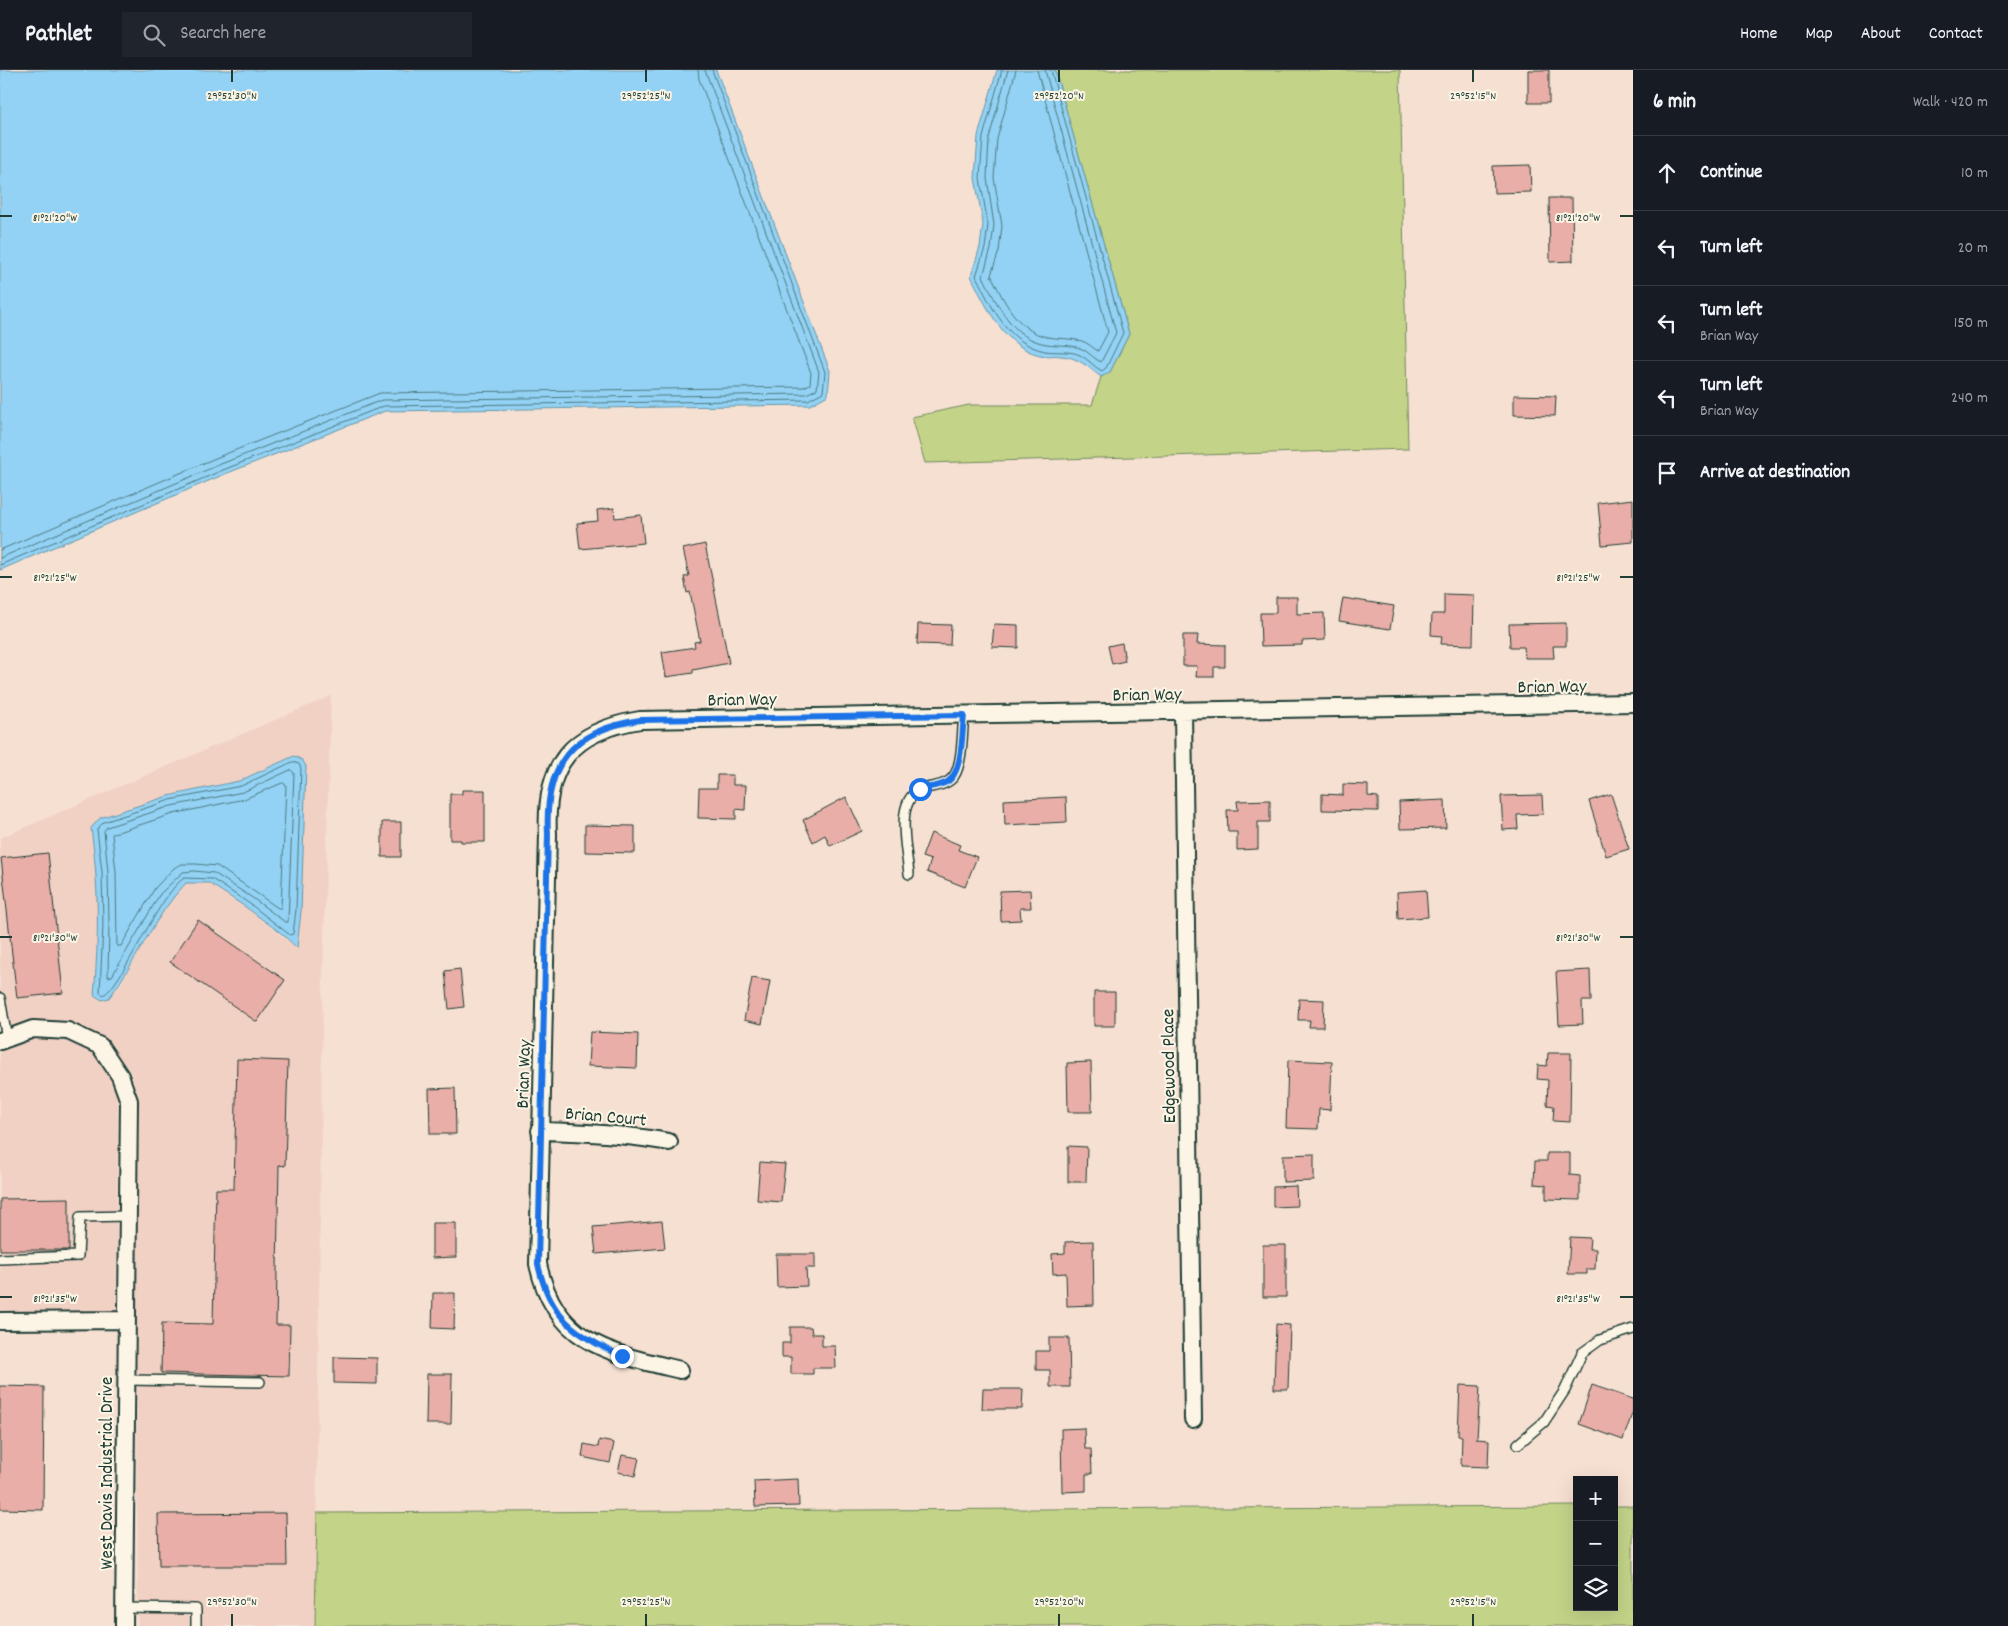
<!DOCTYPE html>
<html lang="en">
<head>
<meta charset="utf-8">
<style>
  body { margin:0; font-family:Dekko,sans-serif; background:#20242c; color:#f1f3f6 }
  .controls { position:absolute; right:15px; bottom:15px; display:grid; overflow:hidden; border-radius:0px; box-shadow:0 5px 20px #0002 }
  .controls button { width:45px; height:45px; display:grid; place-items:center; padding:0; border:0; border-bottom:1px solid #363941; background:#171b24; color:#f1f3f6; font:25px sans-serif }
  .stop { position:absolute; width:15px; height:15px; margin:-11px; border:4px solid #1a73e8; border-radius:50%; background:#fff }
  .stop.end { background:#1a73e8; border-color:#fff; box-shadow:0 1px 5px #0008 }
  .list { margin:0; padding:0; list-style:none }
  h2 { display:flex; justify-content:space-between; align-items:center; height:65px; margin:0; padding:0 20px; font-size:21px }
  h2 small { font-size:16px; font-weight:400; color:#9ea1a6 }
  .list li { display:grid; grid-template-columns:32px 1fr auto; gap:15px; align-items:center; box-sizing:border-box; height:75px; padding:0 20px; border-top:1px solid #363941 }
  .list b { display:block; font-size:19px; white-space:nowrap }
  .list p { margin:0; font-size:16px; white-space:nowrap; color:#9ea1a6 }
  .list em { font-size:16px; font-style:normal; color:#9ea1a6 }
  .icon { flex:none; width:28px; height:28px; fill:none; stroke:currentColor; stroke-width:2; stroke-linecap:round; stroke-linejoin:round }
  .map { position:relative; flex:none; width:1633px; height:1556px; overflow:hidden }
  header { display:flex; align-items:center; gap:30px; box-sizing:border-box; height:70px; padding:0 25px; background:#171b24; border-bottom:1px solid #363941 }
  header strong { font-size:24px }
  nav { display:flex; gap:28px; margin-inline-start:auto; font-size:18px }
  .search { width:350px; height:45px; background:#20242c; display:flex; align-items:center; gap:12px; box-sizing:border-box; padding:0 18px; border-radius:0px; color:#9ea1a6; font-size:19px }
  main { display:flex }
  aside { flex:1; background:#171b24 }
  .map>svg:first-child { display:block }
  .built { fill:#f2d1c5; fill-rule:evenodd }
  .green { fill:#c3d388; stroke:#71885e }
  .water { fill:#93d2f4; stroke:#6596a7 }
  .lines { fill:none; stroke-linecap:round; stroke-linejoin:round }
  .shore { stroke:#4d7981; stroke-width:1 }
  .building { fill:#e9aea7; stroke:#1f3d34 }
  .service-casing { stroke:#1f3d34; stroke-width:12 }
  .minor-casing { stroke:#1f3d34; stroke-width:20 }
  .service { stroke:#fcf5e5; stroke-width:9 }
  .minor { stroke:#fcf5e5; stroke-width:16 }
  .route { stroke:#1a73e8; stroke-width:6 }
  .ticks { fill:none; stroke:#1f3d34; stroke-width:2 }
  .labels { text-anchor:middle; stroke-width:4; stroke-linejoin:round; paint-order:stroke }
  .street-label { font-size:19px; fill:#1f3d34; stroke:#fcf5e5 }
  .ticks-label { font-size:12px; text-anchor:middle; fill:#1f3d34; stroke:#fcf5e5; stroke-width:4; stroke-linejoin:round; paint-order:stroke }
</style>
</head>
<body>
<header>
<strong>Pathlet</strong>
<div class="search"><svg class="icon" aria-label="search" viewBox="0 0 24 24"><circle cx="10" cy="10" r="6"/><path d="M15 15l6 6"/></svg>Search here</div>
<nav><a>Home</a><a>Map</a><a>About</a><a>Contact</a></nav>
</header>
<main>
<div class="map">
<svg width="1633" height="1556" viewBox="0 0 1633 1556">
  <rect width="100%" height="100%" fill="#f6e0d2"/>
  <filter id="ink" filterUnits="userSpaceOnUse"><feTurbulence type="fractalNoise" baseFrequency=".02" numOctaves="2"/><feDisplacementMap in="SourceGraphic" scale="10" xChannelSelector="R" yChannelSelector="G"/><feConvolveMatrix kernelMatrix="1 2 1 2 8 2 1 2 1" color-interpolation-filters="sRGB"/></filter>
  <g filter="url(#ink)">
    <path class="built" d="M331,626L323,905L315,1556H138L136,1250L139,1032L131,1003L105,968L72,953L34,950L0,962V768ZM294,686L297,878L247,838L209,813H186L169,830L121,913L109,928L102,930L94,925L98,854L97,802L91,758L168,726L239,711Z
      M35,968L65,970L93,983L111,1009L118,1033L116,1241L0,1242V982Z"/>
    <path class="green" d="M1055,0H1400L1408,379L925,393L912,347L969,335H1092L1101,307L1110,302L1129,264Z
      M1577,1436V1537H1614V1436H1633V1556H315L317,1443Z"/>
    <path class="water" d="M0,0H716L830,301L828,325L810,335L385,341L225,404L0,500Z
      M997,0H1055L1129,264L1110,302L1101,307C1088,297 1078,287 1061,286C1055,285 1050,286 1045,286C1005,280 987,238 971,206L980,177L983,154L975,108L978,66Z
      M294,686L302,690L306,696L301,841L297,878L282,864L247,838L209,813H186C154,846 137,891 109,928L102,930L94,925C99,868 99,815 91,758L100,748L168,726L239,711Z"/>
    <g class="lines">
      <path class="shore" d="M1002,0L983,67L980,108L988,155L985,178L976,206C991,236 1008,274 1045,281C1057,283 1069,280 1080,285C1088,289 1094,297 1102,301L1106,298L1123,263L1051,0
        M1008,0L989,68L987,108L994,155L991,179L983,206C996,233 1013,270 1047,274C1059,276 1071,274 1082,279C1089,282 1094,289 1101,292L1116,263L1045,0
        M1016,0L997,69L994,108L1002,156L999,181L991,205C1003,229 1017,261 1047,267C1058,269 1070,268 1082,271C1088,273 1093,278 1098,281L1108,262L1037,0
        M0,480L218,387L380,323L804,317L810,314L811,303L699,9L698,0
        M0,488L221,394L382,330L806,324L817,319L819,302L705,0
        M0,495L223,400L384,336L808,330L823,322L825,302L712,0
        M293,692L299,694L301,698L296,840L293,864L290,865L250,834L212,809L184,808C157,827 121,918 103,925L100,923L103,854L102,802L97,759L104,752L170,730L241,716Z
        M291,700L294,703L288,852H285L254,829L214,803L194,801L183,802L160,824L112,906L108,907L109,854L108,802L104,761L107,757L171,736L243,722Z
        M283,713L286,715L281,838H278L217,796L196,794H182L174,798L155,818L121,876H117L116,802L112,764L173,744L244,729Z"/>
    </g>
    <path class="building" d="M1528,0H1549V33H1528Z
      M1530,95L1531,122L1494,123L1493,96Z
      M1549,128H1572L1573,191L1550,192Z
      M1514,325L1556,326L1555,346L1514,345Z
      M1633,429V472L1602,475L1598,433Z
      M614,438L615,448L641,445L644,473L580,479L577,453L598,451L597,440Z
      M705,474L729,593L693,600V603L666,607L662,582L695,577L694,572L700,571L690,522L687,523L684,507L689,506L683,479Z
      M1444,524L1474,525L1473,575L1441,574L1442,566L1431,565L1432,544H1444Z
      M1276,527H1297V544L1324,543L1325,570L1302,571V575L1261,576L1260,543H1276Z
      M1343,528L1394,536L1390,559L1339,551Z
      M1566,553V576H1553L1554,588H1525L1524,577H1510L1509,554Z
      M918,554L951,555L950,575L917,574Z
      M994,554L1018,555V578L992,577Z
      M1183,565H1198L1197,574L1225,575V597H1214V607H1196L1197,596H1183Z
      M1122,573L1125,591L1112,594L1108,576Z
      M717,705H733V715H746L745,740L736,739V749L698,748L699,718H717Z
      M1343,714L1368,715V726L1378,727V741L1322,740V724L1343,725Z
      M462,720H485V772H461V770H450V724H462Z
      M1611,724L1629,779L1606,786L1589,731Z
      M1542,725L1543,744L1517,745L1518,759L1503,760L1501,726Z
      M846,727L862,761L830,776L825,765L813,772L803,750Z
      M1066,727L1067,752L1005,755L1004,730Z
      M1270,730V752H1258V779L1237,780V762H1228L1227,740H1238L1237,731Z
      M1445,730L1446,758L1400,759L1399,732Z
      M382,752H401V787H382Z
      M585,755L635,756V783L585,782Z
      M931,763L960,775L958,780L977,787L965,817L927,802L931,790L922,787Z
      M48,783L63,923L17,928L1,788Z
      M1030,820L1031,838H1020L1021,850L1001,851L1000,821Z
      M1426,820L1428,847L1398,849L1397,822Z
      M198,850L285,910L257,952L170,892Z
      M460,899L464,937L449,939L445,901Z
      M1590,900L1591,931H1582L1583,954L1559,955L1556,902Z
      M752,908L770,911L762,954L744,950Z
      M1094,922H1115V956H1094Z
      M1299,929L1324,930L1323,957H1309L1310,950H1298Z
      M590,962L638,964L637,998L588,996Z
      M1548,983H1571L1570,1052L1553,1051L1554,1036L1547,1035L1548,1010L1537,1009L1538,995L1547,996Z
      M237,989L288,991L285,1096L279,1095L276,1255H290L289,1306L161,1303L162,1253L213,1254L216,1119H234Z
      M1288,990L1332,992L1330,1040L1319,1039L1318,1059L1286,1058Z
      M1091,992L1092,1042H1068L1067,993Z
      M455,1018L456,1064H430L429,1019Z
      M1068,1076L1087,1077L1086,1112H1068Z
      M1547,1083H1570V1105L1580,1106V1130L1546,1129V1115L1534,1114L1535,1091H1547Z
      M1314,1084V1111L1283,1112V1085Z
      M760,1092L785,1094L781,1132L757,1130Z
      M1296,1116L1297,1136L1273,1137V1117Z
      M69,1128V1180H0V1129Z
      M662,1151L665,1178L596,1184L593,1157Z
      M432,1153H456V1187L432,1188Z
      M1570,1167L1590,1168L1589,1179H1596L1595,1199H1587V1204H1568Z
      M1093,1171L1094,1235L1067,1236L1066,1203L1053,1204L1052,1184L1065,1183V1172Z
      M1263,1175H1286V1227H1263Z
      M776,1184H815V1198H806L807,1216L777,1217Z
      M433,1223H455L454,1259L432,1258Z
      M1276,1254L1290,1255L1288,1319H1274Z
      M790,1257H811L812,1264H822V1276H835L836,1298H813V1304H791V1287H782V1273H790Z
      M1049,1268H1069L1070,1317H1050V1300H1036V1281H1049Z
      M334,1287L377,1288V1314L334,1313Z
      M427,1304H452L451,1354H426Z
      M1460,1315L1480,1316L1477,1369L1489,1370L1488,1397L1461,1396L1462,1366H1458Z
      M1592,1315L1633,1329V1341L1623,1370L1579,1354Z
      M0,1316L44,1317L43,1440L0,1439Z
      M983,1319H1023L1022,1339H982Z
      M1084,1358L1085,1379H1091L1092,1404H1086V1421L1062,1422L1061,1359Z
      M599,1370L614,1373L610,1393L582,1387L584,1374L598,1377Z
      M622,1385L639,1388L635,1406L618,1402Z
      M798,1409L799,1436L755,1437L754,1411Z
      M286,1443L287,1496H159L158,1444Z"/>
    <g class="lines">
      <defs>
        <path id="service" d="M909,804C907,779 892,725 926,718C935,716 948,715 954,706C963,693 962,661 964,645
          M0,928L7,969
          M0,1189L78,1186L80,1147L127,1146
          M126,1310L260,1312
          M1518,1374L1544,1352L1565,1320L1582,1283L1600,1270L1633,1259
          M124,1538L196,1539V1556"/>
        <path id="minor" d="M1183,642L1193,1349
          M0,971L33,959L68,961L100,976L120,1006L129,1031L124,1556
          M540,1061C584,1062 626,1064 669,1072
          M0,1251L126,1250
          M680,1300C610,1283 555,1274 538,1194L548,764C544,694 572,661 640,650L1633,633"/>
      </defs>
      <use href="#service" class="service-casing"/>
      <use href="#minor" class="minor-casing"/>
      <use href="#service" class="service"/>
      <use href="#minor" class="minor"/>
    </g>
  </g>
  <g class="lines" filter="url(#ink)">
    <path class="route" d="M622,1286C574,1265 549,1246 538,1194L548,764C544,694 572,660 640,650L964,645C962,662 963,703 947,712C940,716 929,717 920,719"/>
  </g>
  <path class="ticks" d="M232,0V12M646,0V12M1059,0V12M1473,0V12M0,146H12M1620,146H1633M0,507H12M1620,507H1633M0,867H12M1620,867H1633M0,1227H12M1620,1227H1633M232,1544V1556M646,1544V1556M1059,1544V1556M1473,1544V1556"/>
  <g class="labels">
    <g class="street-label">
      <text transform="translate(1552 615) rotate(-1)" y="7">Brian Way</text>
      <text transform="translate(1147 623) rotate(-1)" y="7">Brian Way</text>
      <text transform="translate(742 628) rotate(-1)" y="7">Brian Way</text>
      <text transform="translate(1167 996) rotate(-91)" y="7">Edgewood Place</text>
      <text transform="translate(522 1004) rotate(-88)" y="7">Brian Way</text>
      <text transform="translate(606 1045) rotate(5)" y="7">Brian Court</text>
      <text transform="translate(105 1403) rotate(-90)" y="7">West Davis Industrial Drive</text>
    </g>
  </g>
  <g class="ticks-label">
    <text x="232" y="29">29°52'30"N</text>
    <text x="646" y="29">29°52'25"N</text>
    <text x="1059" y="29">29°52'20"N</text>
    <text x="1473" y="29">29°52'15"N</text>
    <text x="1578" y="151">81°21'20"W</text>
    <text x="55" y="151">81°21'20"W</text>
    <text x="1578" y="511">81°21'25"W</text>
    <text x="55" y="511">81°21'25"W</text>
    <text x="1578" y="871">81°21'30"W</text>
    <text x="55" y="871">81°21'30"W</text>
    <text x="1578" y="1232">81°21'35"W</text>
    <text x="55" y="1232">81°21'35"W</text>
    <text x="232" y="1535">29°52'30"N</text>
    <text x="646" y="1535">29°52'25"N</text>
    <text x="1059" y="1535">29°52'20"N</text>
    <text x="1473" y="1535">29°52'15"N</text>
  </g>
</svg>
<div class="controls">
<button>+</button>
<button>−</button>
<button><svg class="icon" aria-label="layers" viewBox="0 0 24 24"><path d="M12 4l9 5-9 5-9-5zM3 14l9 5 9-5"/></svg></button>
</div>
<div class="stop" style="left:920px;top:719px"></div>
<div class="stop end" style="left:622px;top:1286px"></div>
</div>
<aside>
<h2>6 min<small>Walk · 420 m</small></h2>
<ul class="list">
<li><svg class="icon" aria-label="ahead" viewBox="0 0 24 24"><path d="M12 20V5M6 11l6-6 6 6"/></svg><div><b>Continue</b></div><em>10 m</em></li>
<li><svg class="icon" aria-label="left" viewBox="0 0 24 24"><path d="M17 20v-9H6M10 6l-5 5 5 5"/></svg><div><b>Turn left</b></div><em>20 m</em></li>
<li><svg class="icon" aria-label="left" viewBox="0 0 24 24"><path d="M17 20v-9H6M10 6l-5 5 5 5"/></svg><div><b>Turn left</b><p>Brian Way</p></div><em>150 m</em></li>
<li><svg class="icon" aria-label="left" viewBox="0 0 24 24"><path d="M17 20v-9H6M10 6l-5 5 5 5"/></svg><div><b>Turn left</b><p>Brian Way</p></div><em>240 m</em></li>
<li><svg class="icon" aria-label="arrive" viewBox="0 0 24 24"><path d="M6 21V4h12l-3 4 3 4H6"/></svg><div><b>Arrive at destination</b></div></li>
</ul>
</aside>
</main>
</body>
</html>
